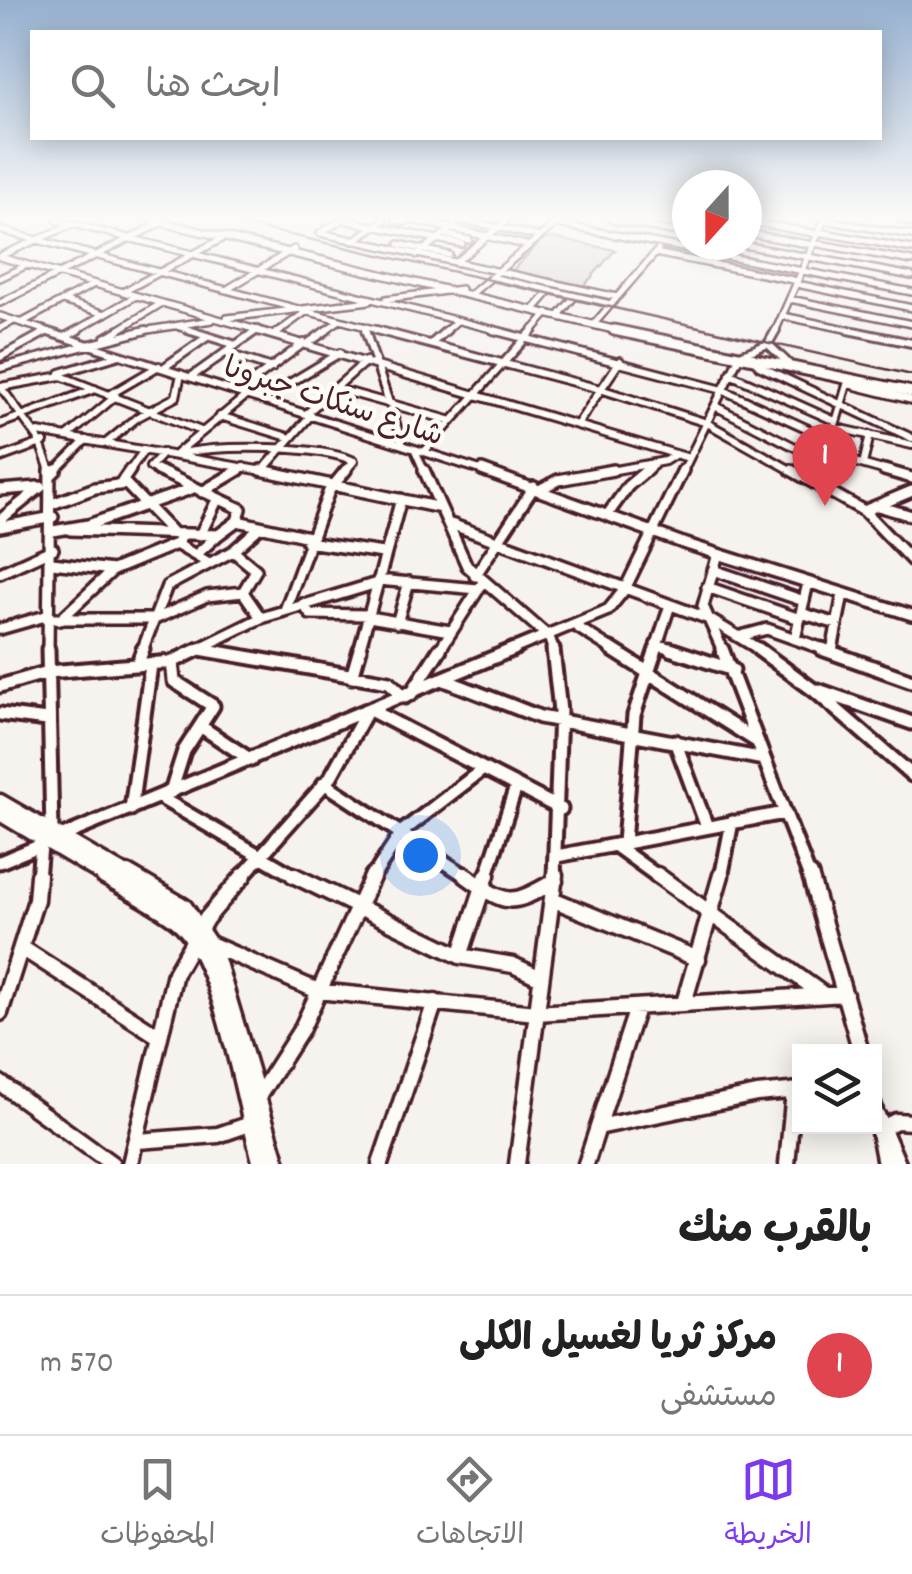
<!DOCTYPE html>
<html lang="ar">
<head>
<meta charset="utf-8">
<style>
  body { margin:0; font-family:Dekko,"Playpen Sans Arabic",sans-serif; background:#f2f2f2; color:#222; direction:rtl }
  .controls { position:absolute; right:30px; bottom:30px; display:grid; overflow:hidden; border-radius:0px; box-shadow:0 5px 25px #0003 }
  .controls button { width:90px; height:90px; display:grid; place-items:center; padding:0; border:0; border-bottom:2px solid #e0e0e0; background:#fff; color:#222; font:50px sans-serif }
  .compass { position:absolute; left:672px; top:170px; width:90px; height:90px; border-radius:50%; background:#fff; box-shadow:0 5px 25px #0003; rotate:201deg }
  .you { position:absolute; left:420px; top:855px; width:35px; height:35px; margin:-25px; border:8px solid #fff; border-radius:50%; background:#1a73e8; box-shadow:0 0 0 15px #1a73e833 }
  .badge { display:grid; place-items:center; width:65px; height:65px; border-radius:50%; background:#7c3aed; color:#fff; font-size:32px; font-weight:700 }
  .pin { position:absolute; translate:-50% -82px; filter:drop-shadow(0 2px 5px #0008) }
  .pin::after { content:''; position:absolute; top:52px; width:35px; height:30px; background:inherit; clip-path:polygon(0 0,100% 0,50% 100%) }
  .list { margin:0; padding:0; list-style:none }
  h2 { display:flex; justify-content:space-between; align-items:center; height:130px; margin:0; padding:0 40px; font-size:42px }
  h2 small { font-size:32px; font-weight:400; color:#767676 }
  .list li { display:grid; grid-template-columns:65px 1fr auto; gap:30px; align-items:center; box-sizing:border-box; height:140px; padding:0 40px; border-top:2px solid #e0e0e0 }
  .list b { display:block; font-size:38px; white-space:nowrap }
  .list p { margin:0; font-size:32px; white-space:nowrap; color:#767676 }
  .list em { font-size:32px; font-style:normal; color:#767676 }
  .icon { flex:none; width:55px; height:55px; fill:none; stroke:currentColor; stroke-width:2; stroke-linecap:round; stroke-linejoin:round }
  .map { position:relative; flex:none; width:912px; height:1164px; overflow:hidden; direction:ltr }
  .search { position:absolute; background:#fff; box-shadow:0 5px 25px #0003; left:30px; right:30px; top:30px; height:110px; display:flex; align-items:center; gap:25px; box-sizing:border-box; padding:0 35px; border-radius:0px; color:#767676; font-size:38px }
  .sheet { height:270px; background:#fff }
  nav { display:flex; justify-content:space-around; align-items:center; box-sizing:border-box; height:140px; border-top:2px solid #e0e0e0; background:#fff; font-size:28px; color:#767676 }
  nav a { display:grid; justify-items:center; gap:5px }
  nav .on { color:#7c3aed }
  .map>svg:first-child { display:block }
  .green { fill:#dcd4d2; stroke:#937a7e; stroke-width:2.5 }
  .lines { fill:none; stroke-linecap:round; stroke-linejoin:round }
  .minor-far4-casing { stroke:#4a1f2b; stroke-width:10 }
  .minor-far3-casing { stroke:#4a1f2b; stroke-width:12 }
  .minor-far2-casing { stroke:#4a1f2b; stroke-width:16 }
  .minor-far1-casing { stroke:#4a1f2b; stroke-width:19 }
  .minor-casing { stroke:#4a1f2b; stroke-width:21 }
  .major-far3-casing { stroke:#4a1f2b; stroke-width:11 }
  .major-far2-casing { stroke:#4a1f2b; stroke-width:15 }
  .major-far1-casing { stroke:#4a1f2b; stroke-width:21 }
  .major-casing { stroke:#4a1f2b; stroke-width:25 }
  .minor-far4 { stroke:#fdfcf7; stroke-width:5 }
  .minor-far3 { stroke:#fdfcf7; stroke-width:6 }
  .minor-far2 { stroke:#fdfcf7; stroke-width:9 }
  .minor-far1 { stroke:#fdfcf7; stroke-width:11 }
  .minor { stroke:#fdfcf7; stroke-width:14 }
  .major-far3 { stroke:#fdfcf7; stroke-width:6 }
  .major-far2 { stroke:#fdfcf7; stroke-width:9 }
  .major-far1 { stroke:#fdfcf7; stroke-width:14 }
  .major { stroke:#fdfcf7; stroke-width:18 }
  .rail { stroke:#4a1f2b; stroke-width:2.5 }
  .labels { text-anchor:middle; stroke-width:9; stroke-linejoin:round; paint-order:stroke }
  .far-street-label { font-size:30px; fill:#4a1f2b; stroke:#fdfcf7 }
</style>
</head>
<body>
<div class="map">
<svg width="912" height="1164" viewBox="0 0 912 1164">
  <rect width="100%" height="100%" fill="#f6f3ef"/>
  <filter id="ink" filterUnits="userSpaceOnUse"><feTurbulence type="fractalNoise" baseFrequency=".01" numOctaves="2"/><feDisplacementMap in="SourceGraphic" scale="20" xChannelSelector="R" yChannelSelector="G"/><feConvolveMatrix kernelMatrix="1 2 1 2 8 2 1 2 1" color-interpolation-filters="sRGB"/></filter>
  <g filter="url(#ink)">
    <path class="green" d="M553,238L615,250L584,286L512,271L543,239Z"/>
    <g class="lines">
      <defs>
        <path id="minor-far4" d="M57,220L503,332
          M344,220L462,244
          M396,220L405,222
          M413,220L526,245
          M463,220L537,236
          M612,220L687,234
          M675,220L687,222
          M901,220L912,222
          M747,221L818,234
          M558,224L912,292
          M0,230L385,332
          M819,232L912,249
          M320,233L617,297
          M320,233L342,220
          M747,233L813,245
          M444,234L469,240
          M353,241L384,220
          M814,243L912,261
          M399,244L449,255
          M744,245L912,276
          M655,253L798,281
          M417,255L454,226
          M0,256L71,225
          M0,257L264,332
          M455,263L507,220
          M491,277L611,304
          M0,278L27,265
          M797,284L912,308
          M226,290L294,249
          M123,292L225,237
          M470,295L555,224
          M386,299L461,289
          M790,299L912,324
          M63,301L105,314
          M0,303L167,220
          M535,308L550,291
          M560,314L575,296
          M0,316L50,332
          M783,316L860,332
          M227,318L370,301
          M21,323L94,284
          M594,324L658,250
          M177,326L196,332
          M364,326L366,332
          M0,328L14,321
          M73,332L136,296
          M115,332L162,303
          M135,332L212,320
          M278,332L307,311
          M323,332L340,320
          M444,332L457,321
          M531,332L548,313
          M775,332L824,220L912,235"/>
        <path id="minor-far3" d="M42,330L490,473
          M188,330L236,345
          M255,330L689,458
          M365,330L403,445
          M376,330L600,389L707,423L796,473
          M493,330L723,390L830,439
          M848,330L912,343
          M274,335L281,330
          M65,337L78,330
          M105,338L119,330
          M307,344L327,330
          M431,344L447,330
          M768,344L788,363
          M225,353L272,368
          M0,357L46,332
          M753,357L759,366L912,438
          M0,368L146,330
          M163,368L207,337
          M60,373L120,355
          M730,374L835,421
          M191,377L257,330
          M848,384L912,400
          M0,386L38,438L51,473
          M0,387L61,376L201,431
          M334,388L452,421
          M238,392L304,343
          M111,394L159,366
          M263,399L340,353
          M715,406L824,462
          M306,414L366,361
          M220,416L288,437
          M579,422L620,361
          M0,424L95,389
          M833,427L912,445
          M38,432L275,473
          M68,436L116,396
          M106,443L138,417L176,397L181,374
          M415,450L425,473
          M424,452L533,330
          M177,453L247,395
          M183,453C221,445 319,445 354,461L344,473
          M826,454L893,473
          M0,458L44,442
          M863,464L870,435
          M263,470L311,415
          M53,473L86,440
          M128,473L144,450
          M162,473L150,467L163,453
          M234,473L244,467
          M599,473L665,461L676,454
          M644,473L654,465
          M682,473L740,355L768,344L776,330
          M821,473L849,378"/>
        <path id="minor-far2" d="M261,470L441,508
          M424,470L467,566L549,637L554,651
          M482,470L683,543L912,615
          M791,470L864,511L912,561
          M884,470L912,478
          M51,475L56,470
          M121,483L130,470
          M818,484L822,470
          M541,489L558,480L613,470
          M0,490L38,487
          M202,492L239,470
          M52,504L95,488L126,484L174,534
          M878,506L912,516
          M864,511L912,491
          M608,514L628,486L647,470
          M0,520L41,487
          M237,521L309,537
          M448,523L709,619L762,651
          M0,527L53,517
          M70,530L218,535L237,521L241,509L157,470
          M53,531L88,525L191,489
          M200,535L217,500
          M307,542L383,553
          M176,544L207,562
          M197,554L218,535
          M718,554L703,606L723,651
          M52,563L113,570
          M713,570L804,601
          M0,573L53,549
          M475,576L534,487
          M378,580L478,589
          M707,587L800,619
          M243,592L261,618
          M303,604L310,614L369,615
          M285,610L329,491L346,470
          M801,613L837,624
          M369,617L450,631
          M49,619H155L207,596L243,592L256,570L233,551
          M60,620L113,570L176,544L183,535
          M397,623L409,582
          M577,627L615,651
          M0,629L49,615
          M741,636L767,629L829,651
          M795,639L808,583
          M656,644L678,651
          M200,649L213,651
          M48,651L50,470
          M142,651L167,586L233,551L260,527
          M194,651L261,618L377,583
          M359,651L401,499
          M439,651L482,584
          M508,651L608,610L625,589L683,470
          M655,651L670,605
          M832,651L843,594"/>
        <path id="minor-far1" d="M48,649L52,832
          M200,649L389,682L405,697
          M553,649L560,711L554,878
          M611,649L758,742
          M670,649L733,670
          M722,649L810,878
          M758,649L815,691L912,775
          M822,649L912,681
          M137,665L143,649
          M352,677L360,649
          M445,680L540,717L764,759
          M0,686L48,672L172,662L199,649
          M818,690L912,723
          M411,694L440,649
          M372,711L561,809
          M0,714L47,720
          M200,726L251,760
          M675,741L707,827
          M324,783L469,878
          M171,792L184,751L213,706L174,681L172,662
          M159,797L298,878
          M131,809L151,665
          M624,843L634,715L656,649
          M616,846L660,878
          M557,856L784,813
          M0,862L514,649
          M38,878L41,846
          M241,878L330,778L366,713
          M372,878L403,831L482,770
          M486,878L516,787
          M721,878L732,822"/>
        <path id="minor" d="M293,875L460,956L513,965L541,978
          M465,875C508,906 509,907 555,881
          M657,875L824,995
          M810,875L861,1052
          M552,899L698,959
          M210,944L318,991L536,1013L845,994
          M22,948L160,1037
          M460,956L487,875
          M684,1003L721,875
          M0,1013L36,900L38,875
          M0,1083L112,1164
          M256,1100L302,1028L373,875
          M874,1106L885,1164
          M877,1115L898,1164
          M598,1127L757,1094L800,1090
          M882,1128L896,1121L912,1122
          M138,1141L218,1135L250,1124
          M130,1164L175,973L206,919L244,875
          M380,1164L435,1002
          M517,1164L555,875
          M586,1164L637,1008
          M787,1164L794,1091"/>
        <path id="major-far3" d="M152,220L624,332"/>
        <path id="major-far2" d="M614,330L912,392"/>
        <path id="major-far1" d="M0,802L131,878
          M0,813L109,878"/>
        <path id="major" d="M105,875C129,889 156,902 178,919C224,954 246,1106 263,1164
          M127,875L183,908L213,953L276,1164"/>
      </defs>
      <use href="#minor-far4" class="minor-far4-casing"/>
      <use href="#minor-far3" class="minor-far3-casing"/>
      <use href="#minor-far2" class="minor-far2-casing"/>
      <use href="#minor-far1" class="minor-far1-casing"/>
      <use href="#minor" class="minor-casing"/>
      <use href="#major-far3" class="major-far3-casing"/>
      <use href="#major-far2" class="major-far2-casing"/>
      <use href="#major-far1" class="major-far1-casing"/>
      <use href="#major" class="major-casing"/>
      <use href="#minor-far4" class="minor-far4"/>
      <use href="#minor-far3" class="minor-far3"/>
      <use href="#minor-far2" class="minor-far2"/>
      <use href="#minor-far1" class="minor-far1"/>
      <use href="#minor" class="minor"/>
      <use href="#major-far3" class="major-far3"/>
      <use href="#major-far2" class="major-far2"/>
      <use href="#major-far1" class="major-far1"/>
      <use href="#major" class="major"/>
      <path class="rail" d="M224,220L912,375"/>
    </g>
  </g>
  <linearGradient id="sky" x2="0" y2="1"><stop stop-color="#96b0d0"/><stop offset="0.57" stop-color="#fbfaf8"/><stop offset="1" stop-color="#fbfaf8" stop-opacity="0"/></linearGradient>
  <rect width="912" height="383" fill="url(#sky)"/>
  <g class="labels">
    <g class="far-street-label">
      <text transform="translate(334 400) rotate(18)" y="10">شارع سنكات جبرونا</text>
    </g>
  </g>
</svg>
<div class="controls">
<button><svg class="icon" aria-label="layers" viewBox="0 0 24 24"><path d="M12 4l9 5-9 5-9-5zM3 14l9 5 9-5"/></svg></button>
</div>
<svg class="compass" viewBox="-18 -18 36 36"><path d="M0-13l5 13h-10z" fill="#e53935"/><path d="M0 13l5-13h-10z" fill="#767676"/></svg>
<div class="you"></div>
<div class="pin badge" style="left:825px;top:506px;background:#e0444e">1</div>
<div class="search"><svg class="icon" aria-label="search" viewBox="0 0 24 24"><circle cx="10" cy="10" r="6"/><path d="M15 15l6 6"/></svg>ابحث هنا</div>
</div>
<section class="sheet">
<h2>بالقرب منك<small></small></h2>
<ul class="list">
<li><span class="badge" style="background:#e0444e">1</span><div><b>مركز ثريا لغسيل الكلى</b><p>مستشفى</p></div><em>570 m</em></li>
</ul>
</section>
<nav>
<a class="on"><svg class="icon" aria-label="map" viewBox="0 0 24 24"><path d="M3 6l6-2 6 2 6-2v14l-6 2-6-2-6 2zM9 4v14M15 6v14"/></svg>الخريطة</a>
<a><svg class="icon" aria-label="directions" viewBox="0 0 24 24"><path d="M12 3l9 9-9 9-9-9zM9 14v-3h6M13 9l2 2-2 2"/></svg>الاتجاهات</a>
<a><svg class="icon" aria-label="saved" viewBox="0 0 24 24"><path d="M7 4h10v16l-5-4-5 4z"/></svg>المحفوظات</a>
</nav>
</body>
</html>
